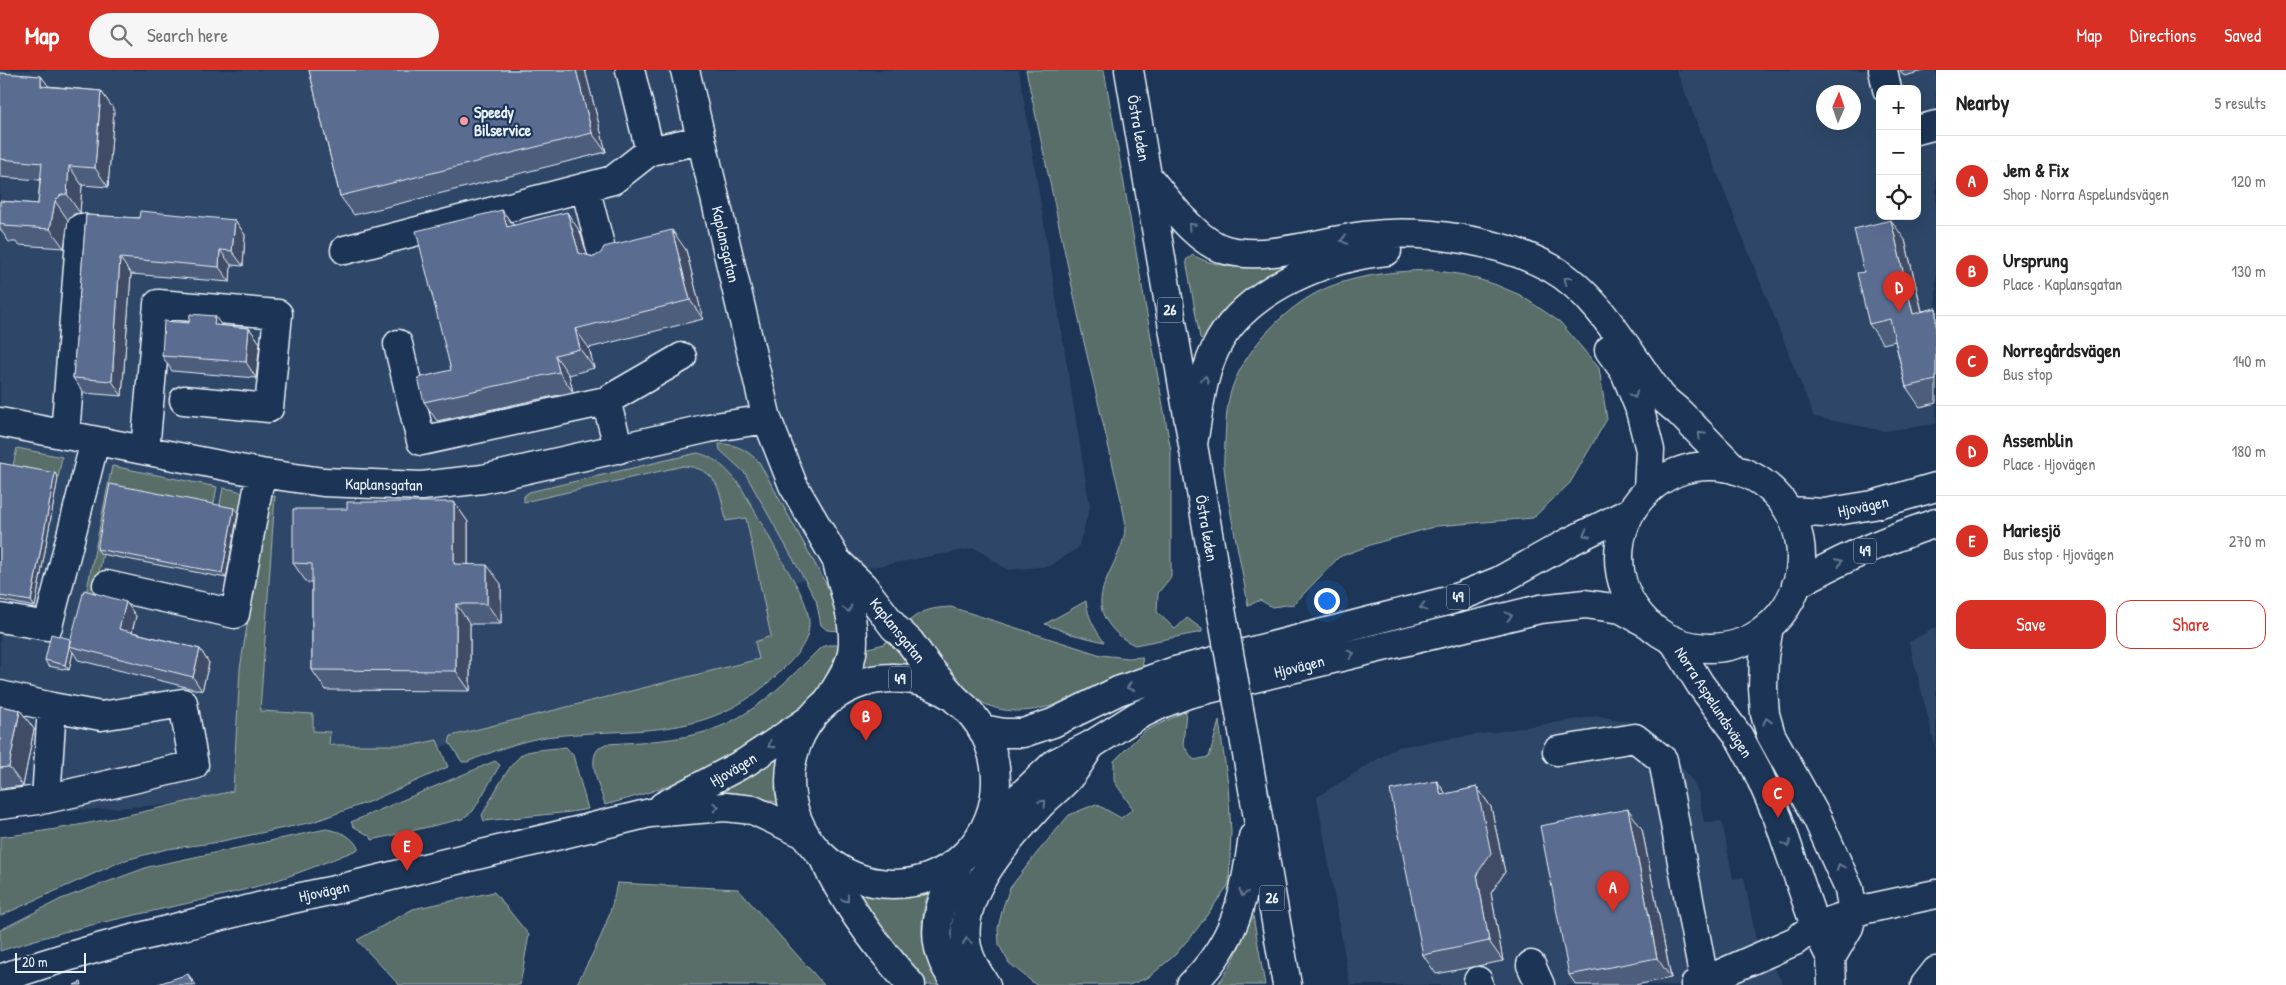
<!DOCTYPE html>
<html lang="en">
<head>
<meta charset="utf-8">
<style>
  body { margin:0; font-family:"Patrick Hand",sans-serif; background:#f6f6f6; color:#222 }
  .controls { position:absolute; right:15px; top:15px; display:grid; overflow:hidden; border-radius:10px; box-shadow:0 5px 20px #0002 }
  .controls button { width:45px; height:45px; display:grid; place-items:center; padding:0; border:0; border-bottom:1px solid #e0e0e0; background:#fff; color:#222; font:25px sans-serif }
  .compass { position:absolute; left:1816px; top:15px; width:45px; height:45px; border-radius:50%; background:#fff; box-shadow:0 5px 20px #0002; rotate:2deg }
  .scale { position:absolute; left:15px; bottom:12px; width:71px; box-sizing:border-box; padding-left:5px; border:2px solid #e8f1f8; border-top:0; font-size:14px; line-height:18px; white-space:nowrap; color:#e8f1f8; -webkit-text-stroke:4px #1d3557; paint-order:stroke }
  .you { position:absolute; left:1326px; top:530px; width:18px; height:18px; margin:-12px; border:4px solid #fff; border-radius:50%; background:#1a73e8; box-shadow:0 0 0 8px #1a73e833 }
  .badge { display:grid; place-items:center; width:32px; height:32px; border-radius:50%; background:#d93025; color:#fff; font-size:16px; font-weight:700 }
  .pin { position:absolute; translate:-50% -41px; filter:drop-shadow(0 1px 2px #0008) }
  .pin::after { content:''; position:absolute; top:26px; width:18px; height:15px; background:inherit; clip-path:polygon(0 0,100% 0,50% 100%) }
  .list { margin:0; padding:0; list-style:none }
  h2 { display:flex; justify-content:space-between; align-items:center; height:65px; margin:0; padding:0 20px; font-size:21px }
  h2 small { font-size:16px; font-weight:400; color:#767676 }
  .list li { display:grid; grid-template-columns:32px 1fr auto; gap:15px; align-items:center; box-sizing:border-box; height:90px; padding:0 20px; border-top:1px solid #e0e0e0 }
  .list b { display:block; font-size:19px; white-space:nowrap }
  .list p { margin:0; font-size:16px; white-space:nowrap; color:#767676 }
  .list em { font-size:16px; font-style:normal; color:#767676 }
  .actions { display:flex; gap:10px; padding:15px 20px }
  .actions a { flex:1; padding:11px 0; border:1px solid #d93025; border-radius:15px; text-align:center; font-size:18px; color:#d93025 }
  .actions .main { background:#d93025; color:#fff }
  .icon { flex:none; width:28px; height:28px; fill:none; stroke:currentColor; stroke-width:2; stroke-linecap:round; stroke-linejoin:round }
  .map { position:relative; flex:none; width:1936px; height:915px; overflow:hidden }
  header { display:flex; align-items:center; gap:30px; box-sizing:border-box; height:70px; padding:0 25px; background:#d93025; color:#fff }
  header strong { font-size:24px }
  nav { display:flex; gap:28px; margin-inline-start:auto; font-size:18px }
  .search { width:350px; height:45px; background:#f6f6f6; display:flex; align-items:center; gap:12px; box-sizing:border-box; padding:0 18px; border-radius:28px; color:#767676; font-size:19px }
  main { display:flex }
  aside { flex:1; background:#fff }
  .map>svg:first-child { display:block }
  .built { fill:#2f4668; fill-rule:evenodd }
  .green { fill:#5a6e69; stroke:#a1b0b0 }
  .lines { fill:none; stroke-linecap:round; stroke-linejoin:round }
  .minor-casing { stroke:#e8f1f8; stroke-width:31 }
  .major-casing { stroke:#e8f1f8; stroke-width:31 }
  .highway-casing { stroke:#e8f1f8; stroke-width:31 }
  .minor { stroke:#1d3557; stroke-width:28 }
  .major { stroke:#1d3557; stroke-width:28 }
  .highway { stroke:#1d3557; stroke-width:28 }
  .highway-bridge-casing { stroke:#e8f1f8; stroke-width:31; stroke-linecap:butt }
  .highway-bridge { stroke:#1d3557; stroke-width:28 }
  .wall { fill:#4d5d7c; stroke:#e8f1f8 }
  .shaded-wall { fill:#3f4c65; stroke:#e8f1f8 }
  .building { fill:#5a6c90; stroke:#e8f1f8 }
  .oneway { stroke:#64778f }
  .poi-dot { fill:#ff9aa2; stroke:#1d3557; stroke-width:2 }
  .labels { text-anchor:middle; stroke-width:4.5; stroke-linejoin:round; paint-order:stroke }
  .shield { fill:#1d3557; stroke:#abb9c8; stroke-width:1 }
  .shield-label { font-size:15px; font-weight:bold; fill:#e8f1f8 }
  .poi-label { font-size:16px; font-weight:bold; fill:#e8f1f8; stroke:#1d3557; text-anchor:start }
  .street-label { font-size:16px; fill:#e8f1f8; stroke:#1d3557 }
</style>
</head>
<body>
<header>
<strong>Map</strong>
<div class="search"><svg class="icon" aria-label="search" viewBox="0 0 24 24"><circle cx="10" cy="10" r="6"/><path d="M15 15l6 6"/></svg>Search here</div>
<nav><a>Map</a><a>Directions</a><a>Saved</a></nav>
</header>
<main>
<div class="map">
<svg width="1936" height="915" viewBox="0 0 1936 915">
  <rect width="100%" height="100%" fill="#1d3557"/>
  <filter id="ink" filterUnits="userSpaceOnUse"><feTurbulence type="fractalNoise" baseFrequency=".02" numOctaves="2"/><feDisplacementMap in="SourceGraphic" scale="10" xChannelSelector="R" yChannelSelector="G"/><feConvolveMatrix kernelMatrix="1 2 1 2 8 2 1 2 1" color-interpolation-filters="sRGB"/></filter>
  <g filter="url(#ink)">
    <path class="built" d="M0,0H1019L1090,437L1078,478L1050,496L1008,500L975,478L766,517L780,586L242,730L0,745Z
      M1676,0H1936V354L1884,361L1814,347ZM1880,19H1917V146H1880ZM1824,22H1854V52H1824Z
      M1936,557V679L1909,572Z
      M1598,646L1630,652L1677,690L1692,710L1699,724L1704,752L1722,751L1733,809L1744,807L1756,870L1784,915H1350L1317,727L1397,677Z"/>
    <path class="green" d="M1026,0H1104L1171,381V507L1158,523L1157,542L1175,559L1187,548L1202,559V562L1135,575C1123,570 1115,563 1108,553C1085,522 1125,490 1125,457C1126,450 1123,442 1122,434L1083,268Z
      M1193,185C1222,202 1259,196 1290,190L1292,197L1205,271L1200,268L1186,190Z
      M1431,200L1464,205L1494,214L1520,225L1560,252L1599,298L1607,349L1570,413L1533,448L1437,456L1373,474L1339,487L1294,534L1272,537L1260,530L1248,536C1241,490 1229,444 1224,397C1223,389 1225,379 1225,371C1226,353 1226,335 1232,318C1247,275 1293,228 1337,214C1367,204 1399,201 1431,200Z
      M719,374C737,374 747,380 759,392L830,521L840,546L841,561L827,560L821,555L816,530L745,403L720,380Z
      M17,378L62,387L58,408L12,400Z
      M697,383C715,386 730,402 741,417C756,443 771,470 785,496C794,511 805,528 808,544C813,566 800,582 785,597C710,675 642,655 546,667C519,671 492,682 467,692H462L449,672L451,666L759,589L755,572L771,566L746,448L726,451C720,422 719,398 683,396L524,432V426L529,422Z
      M112,396L217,417L213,438L101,484H103L93,531L85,529Z
      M223,418C245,421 246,422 242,444L219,439Z
      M268,425L275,426L260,641L313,644V661L330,662L329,675H414L437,670L448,697L371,731L313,752L213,773L167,779L122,791L0,846V767C79,758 155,739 233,721L240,599Z
      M1086,531C1088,548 1095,559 1104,572L1071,564L1045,554Z
      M951,537L1101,585L1128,588L1142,587L1143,596C1094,618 1021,666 971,625C946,605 926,578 906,554C920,540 932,538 951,537Z
      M891,568L912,595L893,593L862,597L865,579L884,574Z
      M828,575H841C831,632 740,684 691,706C664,719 634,727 605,735C600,717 582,682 606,674C641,672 678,671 711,660C755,645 788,610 820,578Z
      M1186,641L1183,675L1194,690L1209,687L1219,651L1228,714L1231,762L1229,814L1197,859L1175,885L1149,907L1129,915H1036L1009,893L999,875L998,858L1003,837L1010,818L1037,783L1069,745L1096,734L1121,748L1133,739L1114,711V691L1143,662Z
      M566,677L573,685L588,739L571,742L484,751L482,745C491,730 511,687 527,682C539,679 553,679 566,677Z
      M779,683L775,718L778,733C750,723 732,723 702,727Z
      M495,691L500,695L473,741L462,749L372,770L371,767L353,756L351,752Z
      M326,759C342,762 351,765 359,779C324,793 288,808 251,818C168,840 82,853 0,881V860L61,829L148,797Z
      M617,813L738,819L824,915H576C595,880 610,853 617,813Z
      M929,820C916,860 921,880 941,915H926L904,889L855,821C881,827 903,826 929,820Z
      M494,822L529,865L520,915H399L357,870L413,839Z
      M1252,840L1265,915H1217C1234,894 1245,866 1252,840Z"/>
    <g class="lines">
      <defs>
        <path id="minor" d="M630,0L650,81L701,70
          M685,0L767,349L793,415L837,491L863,516L894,557L910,572L929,598L957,631
          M1883,0L1887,19
          M1917,60L1936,55
          M585,117L604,191
          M345,180L613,110L650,81
          M398,274L421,371L606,331L682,287
          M606,331L619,379
          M0,352L261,403L323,412L422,416L483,409L709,358L767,349
          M65,365L81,158
          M145,380L158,234L278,244L269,338L184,330
          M107,515L235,544L261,403
          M0,548L48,556L95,371
          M1769,556L1764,587L1763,618L1765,644L1771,665L1818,750L1849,819L1853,843L1849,857L1831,888
          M1673,570L1700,614L1738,665L1757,700L1778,748L1815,856L1831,888L1832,915
          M0,625L52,637L101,646L183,633L194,695L46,729L0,735
          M828,631C837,616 849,600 852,583C857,553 843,520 837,491
          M1557,681L1635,668L1663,690L1704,910
          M46,729L52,637
          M1531,895L1540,915
          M1478,911L1479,915
          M1695,915L1795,871L1815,856L1866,839L1936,824
          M1925,915L1936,901"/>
        <path id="major" d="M1619 487a91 91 0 1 1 182 0a91 91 0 1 1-182 0Z
          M1789,441L1824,443L1873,435L1936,417
          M1796,515C1840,489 1888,469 1936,453
          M790 711a103 103 0 1 1 206 0a103 103 0 1 1-206 0Z
          M982,659L1004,663H1023L1053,653L1118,621L1175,601L1451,530L1499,511L1567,473L1630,442
          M663,736L746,692L809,650
          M985,760L1055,693L1091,675L1137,646L1164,633L1188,624L1540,539L1585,534L1621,539L1650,555
          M0,909C57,888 116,873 175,858C226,845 278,831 330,821L650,743L725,737L753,740L804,764"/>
        <path id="highway" d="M1129,0L1221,539
          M1147,106C1168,130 1195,172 1226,180C1266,191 1323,171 1364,166C1421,158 1500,170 1551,198C1598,224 1629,284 1661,326C1666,332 1674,337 1680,343C1699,362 1717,381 1736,400
          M1609,280L1625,302L1639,337L1650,380L1648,420
          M1193,374C1199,339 1202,301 1220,270C1252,217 1328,187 1387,181
          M1240,644L1287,915
          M823,787C844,833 877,877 911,915
          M957,915C952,907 946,899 943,891C928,855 945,821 960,790
          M986,915C978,904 970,891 967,877C956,824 1009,770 1042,733C1051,724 1062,716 1070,706C1078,697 1084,685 1091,675
          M1191,915C1237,870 1244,828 1253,767"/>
      </defs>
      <use href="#minor" class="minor-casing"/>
      <use href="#major" class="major-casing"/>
      <use href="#highway" class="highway-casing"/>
      <use href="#minor" class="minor"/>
      <use href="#major" class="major"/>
      <use href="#highway" class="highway"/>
      <defs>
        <path id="highway-bridge" d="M1221,539L1240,644"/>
      </defs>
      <use href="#highway-bridge" class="highway-bridge-casing"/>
      <use href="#highway-bridge" class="highway-bridge"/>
    </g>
    <path class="wall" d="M309,0H585L606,82L354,145L340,126Z
      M1900,0H1928L1904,6Z
      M0,3L41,6L48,16L101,21L114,40L108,117L82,115L80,143L74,144L68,150L64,178L18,175L16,172H9L0,159V131L38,134L40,110L0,107Z
      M502,140L513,155L580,162L587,185L594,187L686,180L703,249L589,278L594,298L569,305L573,322L437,351L424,332L451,300Z
      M86,145L139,148L235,150L245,165L243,196L231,195L230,212L131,204L122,326L84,323L73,308Z
      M1905,170L1922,241L1936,238V333L1920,337L1906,317L1895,271L1883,274L1869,254L1864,202Z
      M222,256L249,258L260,273L256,308L172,301L162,286Z
      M0,393L58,408L35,537L0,530Z
      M454,432L468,452V494L501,514V554H470V621L326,620L312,600V513H307L293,493L347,439Z
      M234,438L238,443L226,508L101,484L97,479Z
      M136,546L132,562L200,579L209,593L202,621L78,590L73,582L69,600L48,596L45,590L70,569Z
      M0,636L20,640L34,659L23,716L0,719Z
      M1437,711L1446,724L1477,717L1491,737L1505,802L1491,823L1503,891L1436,904L1423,885Z
      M1642,759L1671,908L1635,915H1576L1569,905Z"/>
    <path class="shaded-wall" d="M576,0H585L606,82L592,63Z
      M41,6L55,25L41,16Z
      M101,21L114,40L108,117L95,98Z
      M69,96L82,115L80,143L67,124Z
      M55,131L68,150L64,178L50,159Z
      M502,140L516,159L507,157Z
      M567,142L580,162L593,203L579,183Z
      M235,150L245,165L243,196L232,181Z
      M1891,150L1905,170L1927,263L1913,244Z
      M672,160L686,180L703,249L690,230Z
      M220,180L231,195L230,212L219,197Z
      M120,188L131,204L122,326L112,311Z
      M215,246L226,262L214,255Z
      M249,258L260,273L256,308L246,292Z
      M575,259L589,278L594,298L580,279Z
      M555,285L569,305L573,322L559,302Z
      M55,403L58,408L35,537L31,531Z
      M454,432L468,452V514L454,494Z
      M234,438L238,443L226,508L222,503Z
      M487,495L501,514V554L487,534Z
      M126,532L136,546L129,573L119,559Z
      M456,534L470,554V621L456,601Z
      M69,577L73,582L69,600L65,595Z
      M200,579L209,593L202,621L193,607Z
      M20,640L34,659L23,716L9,697Z
      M1437,711L1451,731L1441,725Z
      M1477,717L1491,737L1505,802L1491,823L1503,891L1489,871L1477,804Z
      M1628,739L1642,759L1671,908L1657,888Z
      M188,904L196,915H193Z"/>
    <path class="building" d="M309,0H576L592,63L340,126Z
      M0,3L41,6V16L101,21L95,98L69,96L67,124L61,125L55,131L50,159L4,156L5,154L0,153V131L38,134L42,93L0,89Z
      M502,140L507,157L567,142L579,183L594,187L601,183L604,177L672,160L690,230L575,259L580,279L555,285L559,302L424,332L418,308L451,300L416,161Z
      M140,141L235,150L232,181L220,180L219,197L120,188L112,311L73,308L86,145L139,148Z
      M1891,150L1913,244L1936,238V310L1906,317L1890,249L1869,254L1857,203L1864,202L1854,159Z
      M190,244L215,246L214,255L249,258L246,292L162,286L164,251L189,253Z
      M0,393L55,403L31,531L0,526Z
      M110,414L234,438L222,503L97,479Z
      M347,432H454V494L487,495V534H456V601L312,600V494L293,493V439H347Z
      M84,520L126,532L119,559L200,579L193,607L69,576Z
      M51,564L70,569L69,576V577L65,595L45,590Z
      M0,636L20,640L9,697L0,698Z
      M1437,711L1441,725L1477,717L1491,783L1477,804L1489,871L1423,885L1390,720Z
      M1628,739L1657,888L1569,905L1540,756Z
      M188,904L193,915H155Z
      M81,912L82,915H74Z"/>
    <defs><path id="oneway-chevron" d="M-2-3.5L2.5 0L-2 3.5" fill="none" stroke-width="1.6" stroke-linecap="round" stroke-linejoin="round" transform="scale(1.25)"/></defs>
    <g class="oneway">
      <use href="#oneway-chevron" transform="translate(1191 156) rotate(-133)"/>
      <use href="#oneway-chevron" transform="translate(1344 170) rotate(169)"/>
      <use href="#oneway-chevron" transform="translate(1567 210) rotate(-142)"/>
      <use href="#oneway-chevron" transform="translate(1205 309) rotate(-74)"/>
      <use href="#oneway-chevron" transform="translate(1634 325) rotate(68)"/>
      <use href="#oneway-chevron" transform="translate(1701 365) rotate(-134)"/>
      <use href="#oneway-chevron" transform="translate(1586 464) rotate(154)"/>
      <use href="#oneway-chevron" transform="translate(1839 492) rotate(-24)"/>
      <use href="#oneway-chevron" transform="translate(1423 537) rotate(166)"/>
      <use href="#oneway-chevron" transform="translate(848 539) rotate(73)"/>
      <use href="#oneway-chevron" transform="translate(1509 546) rotate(-13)"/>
      <use href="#oneway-chevron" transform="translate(1351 584) rotate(-14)"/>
      <use href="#oneway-chevron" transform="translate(1130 617) rotate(159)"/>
      <use href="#oneway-chevron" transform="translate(1767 651) rotate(-104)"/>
      <use href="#oneway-chevron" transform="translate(771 675) rotate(146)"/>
      <use href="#oneway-chevron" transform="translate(1043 733) rotate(-47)"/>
      <use href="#oneway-chevron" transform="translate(716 737) rotate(-3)"/>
      <use href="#oneway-chevron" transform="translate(1787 774) rotate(70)"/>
      <use href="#oneway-chevron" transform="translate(1840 797) rotate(-113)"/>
      <use href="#oneway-chevron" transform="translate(1243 823) rotate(105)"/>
      <use href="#oneway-chevron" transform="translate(846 829) rotate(54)"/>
      <use href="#oneway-chevron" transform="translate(967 871) rotate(-95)"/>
    </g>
  </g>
  <circle class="poi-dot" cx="464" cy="51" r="5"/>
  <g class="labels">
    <g class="shield">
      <rect x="1157.5" y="227.5" width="25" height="25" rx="4"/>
      <rect x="1854" y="468.5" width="22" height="25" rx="4"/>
      <rect x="1447" y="514.5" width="22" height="25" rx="4"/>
      <rect x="889" y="596.5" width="22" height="25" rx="4"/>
      <rect x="1259.5" y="815.5" width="25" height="25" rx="4"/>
    </g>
    <g class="shield-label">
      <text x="1170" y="245">26</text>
      <text x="1865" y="486">49</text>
      <text x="1458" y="532">49</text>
      <text x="900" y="614">49</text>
      <text x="1272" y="833">26</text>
    </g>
    <g class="poi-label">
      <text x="474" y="48">Speedy<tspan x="474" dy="18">Bilservice</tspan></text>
    </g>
    <g class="street-label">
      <text transform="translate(1139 58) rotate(80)" y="6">Östra leden</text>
      <text transform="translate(726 174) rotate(77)" y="6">Kaplansgatan</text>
      <text transform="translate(384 414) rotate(1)" y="6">Kaplansgatan</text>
      <text transform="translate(1863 436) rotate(-12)" y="6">Hjovägen</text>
      <text transform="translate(1207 458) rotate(80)" y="6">Östra leden</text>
      <text transform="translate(898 560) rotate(51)" y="6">Kaplansgatan</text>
      <text transform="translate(1299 596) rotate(-14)" y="6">Hjovägen</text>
      <text transform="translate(1714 632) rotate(57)" y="6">Norra Aspelundsvägen</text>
      <text transform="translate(733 699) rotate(-31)" y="6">Hjovägen</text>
      <text transform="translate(324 821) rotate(-12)" y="6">Hjovägen</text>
    </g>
  </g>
</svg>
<div class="controls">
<button>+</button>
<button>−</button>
<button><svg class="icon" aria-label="locate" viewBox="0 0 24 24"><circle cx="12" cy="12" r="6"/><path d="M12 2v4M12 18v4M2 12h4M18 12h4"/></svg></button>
</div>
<svg class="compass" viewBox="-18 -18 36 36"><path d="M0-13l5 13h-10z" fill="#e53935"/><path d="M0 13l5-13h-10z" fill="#767676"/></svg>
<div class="scale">20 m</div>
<div class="you"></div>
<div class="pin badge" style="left:1613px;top:842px">A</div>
<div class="pin badge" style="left:866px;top:671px">B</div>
<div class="pin badge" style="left:1778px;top:748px">C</div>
<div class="pin badge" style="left:1899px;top:242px">D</div>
<div class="pin badge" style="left:407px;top:801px">E</div>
</div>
<aside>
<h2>Nearby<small>5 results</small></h2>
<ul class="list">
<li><span class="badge">A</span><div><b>Jem &amp; Fix</b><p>Shop · Norra Aspelundsvägen</p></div><em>120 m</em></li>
<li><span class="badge">B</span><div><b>Ursprung</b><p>Place · Kaplansgatan</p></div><em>130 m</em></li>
<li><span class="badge">C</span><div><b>Norregårdsvägen</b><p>Bus stop</p></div><em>140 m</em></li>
<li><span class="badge">D</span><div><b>Assemblin</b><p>Place · Hjovägen</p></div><em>180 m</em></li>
<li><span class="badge">E</span><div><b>Mariesjö</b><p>Bus stop · Hjovägen</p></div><em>270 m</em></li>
</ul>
<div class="actions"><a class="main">Save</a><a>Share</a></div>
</aside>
</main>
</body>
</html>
